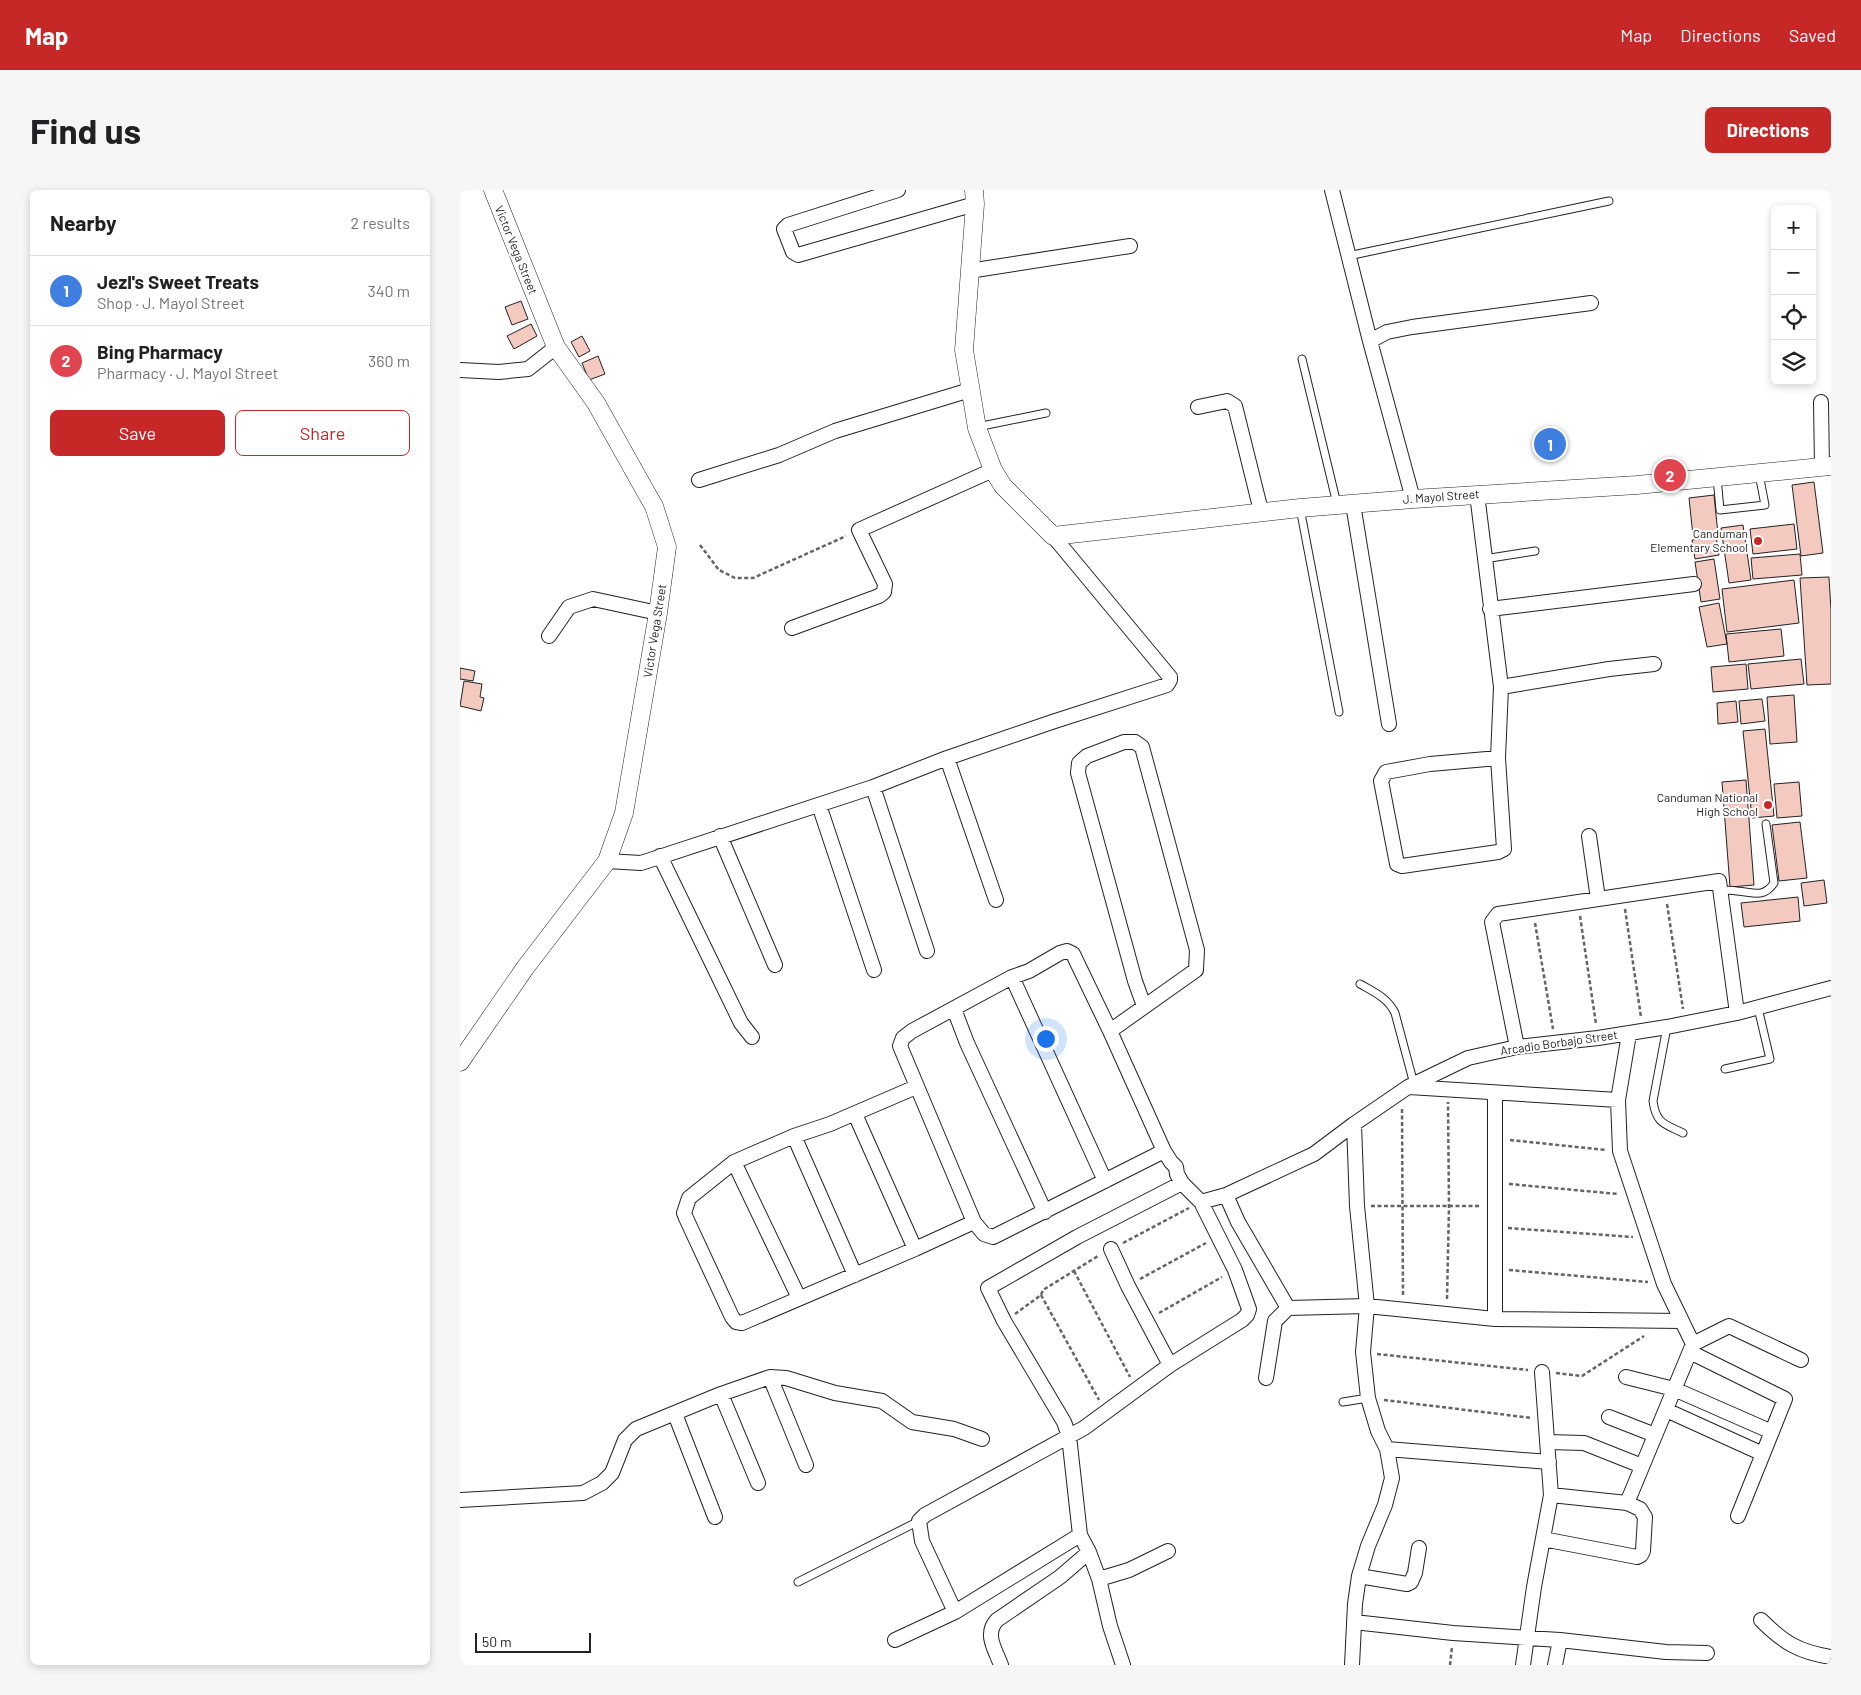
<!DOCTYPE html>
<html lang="en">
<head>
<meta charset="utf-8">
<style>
  body { margin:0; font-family:Barlow,sans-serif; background:#f6f6f6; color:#202124 }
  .controls { position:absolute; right:15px; top:15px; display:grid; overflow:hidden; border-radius:8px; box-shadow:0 2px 8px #0003 }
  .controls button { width:45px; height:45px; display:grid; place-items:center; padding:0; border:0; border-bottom:1px solid #e0e0e0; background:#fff; color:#202124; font:25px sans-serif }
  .scale { position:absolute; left:15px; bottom:12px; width:116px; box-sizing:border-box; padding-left:5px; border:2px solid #222; border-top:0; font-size:14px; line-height:18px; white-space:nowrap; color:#222; -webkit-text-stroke:4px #fff; paint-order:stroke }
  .you { position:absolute; left:585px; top:848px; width:18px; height:18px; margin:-12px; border:4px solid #fff; border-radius:50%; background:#1a73e8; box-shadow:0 0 0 8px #1a73e833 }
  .badge { display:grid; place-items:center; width:32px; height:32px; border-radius:50%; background:#c62828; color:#fff; font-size:16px; font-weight:700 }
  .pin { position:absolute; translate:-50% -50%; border:2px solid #fff; box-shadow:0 1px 5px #0006 }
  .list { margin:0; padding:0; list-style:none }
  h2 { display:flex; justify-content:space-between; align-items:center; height:65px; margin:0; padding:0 20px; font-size:21px }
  h2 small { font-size:16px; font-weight:400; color:#757577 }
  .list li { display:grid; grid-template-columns:32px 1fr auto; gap:15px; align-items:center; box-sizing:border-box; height:70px; padding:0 20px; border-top:1px solid #e0e0e0 }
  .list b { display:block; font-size:19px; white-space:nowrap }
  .list p { margin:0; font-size:16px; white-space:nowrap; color:#757577 }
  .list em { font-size:16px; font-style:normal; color:#757577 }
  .actions { display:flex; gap:10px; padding:15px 20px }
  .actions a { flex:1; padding:11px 0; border:1px solid #c62828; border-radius:8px; text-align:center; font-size:18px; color:#c62828 }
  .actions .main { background:#c62828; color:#fff }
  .icon { flex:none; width:28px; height:28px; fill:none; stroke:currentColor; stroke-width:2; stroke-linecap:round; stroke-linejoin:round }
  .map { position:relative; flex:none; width:1371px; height:1475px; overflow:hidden; border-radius:8px }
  header { display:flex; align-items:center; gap:30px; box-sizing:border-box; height:70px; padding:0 25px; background:#c62828; color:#fff }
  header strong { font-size:24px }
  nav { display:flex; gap:28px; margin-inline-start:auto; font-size:18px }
  .intro { display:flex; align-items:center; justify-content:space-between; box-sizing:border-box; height:120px; padding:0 30px }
  h1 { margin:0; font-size:35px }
  .button { padding:12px 22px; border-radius:8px; background:#c62828; color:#fff; font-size:18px; font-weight:700 }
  main { display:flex; gap:30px; padding:0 30px }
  aside { flex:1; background:#fff; border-radius:8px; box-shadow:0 2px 8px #0003 }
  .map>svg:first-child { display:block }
  .building { fill:#f3c9c0; stroke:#222 }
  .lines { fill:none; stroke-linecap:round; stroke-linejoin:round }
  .service-casing { stroke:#222; stroke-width:9 }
  .minor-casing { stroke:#222; stroke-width:16 }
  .tertiary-casing { stroke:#222; stroke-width:19 }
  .path { stroke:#646464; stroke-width:2.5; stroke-dasharray:4 2.5; stroke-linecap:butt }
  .service { stroke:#fff; stroke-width:7 }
  .minor { stroke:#fff; stroke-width:14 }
  .tertiary { stroke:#fff; stroke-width:18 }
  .poi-dot { fill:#c62828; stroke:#fff; stroke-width:2 }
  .labels { text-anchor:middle; stroke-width:4; stroke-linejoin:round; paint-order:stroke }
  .street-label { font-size:12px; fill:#222; stroke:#fff }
  .poi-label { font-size:12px; fill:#222; stroke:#fff; text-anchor:end }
</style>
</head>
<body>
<header>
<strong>Map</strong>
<nav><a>Map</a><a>Directions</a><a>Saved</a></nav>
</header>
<div class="intro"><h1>Find us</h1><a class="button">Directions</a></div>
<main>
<aside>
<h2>Nearby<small>2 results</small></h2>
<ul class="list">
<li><span class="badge" style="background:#3f7fe0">1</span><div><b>Jezl's Sweet Treats</b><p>Shop · J. Mayol Street</p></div><em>340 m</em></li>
<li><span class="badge" style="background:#e0444e">2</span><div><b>Bing Pharmacy</b><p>Pharmacy · J. Mayol Street</p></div><em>360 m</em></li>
</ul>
<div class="actions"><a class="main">Save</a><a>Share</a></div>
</aside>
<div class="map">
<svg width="1371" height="1475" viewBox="0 0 1371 1475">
  <rect width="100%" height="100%" fill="#fff"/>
  <path class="building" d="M61,111L68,129L52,135L45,117Z
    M71,134L77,146L54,159L47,146Z
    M122,146L130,161L119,167L111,152Z
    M138,166L145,184L129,190L122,173Z
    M1204,278H1215V287L1205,288Z
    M1354,292L1363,363L1341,366L1332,295Z
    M1254,305L1258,344L1233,346L1229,308Z
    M1334,334L1337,359L1293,364L1290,339Z
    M1283,335L1291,390L1269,393L1261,338Z
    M1256,346L1259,365L1235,369L1232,350Z
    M1340,364L1342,385L1293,389L1291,368Z
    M1254,369L1260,409L1241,412L1235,372Z
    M1369,387L1371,420V494L1347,495L1340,388Z
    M1334,390L1339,433L1267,442L1262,399Z
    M1259,413L1267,454L1247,457L1239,417Z
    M1321,439L1324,466L1269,472L1266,444Z
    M1341,469L1344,494L1291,499L1288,474Z
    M1286,474L1288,499L1253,502L1251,477Z
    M0,478L15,481L13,491L0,489Z
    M4,491L22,494L20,507L24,508L21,521L0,516Z
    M1334,505L1337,552L1310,554L1307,507Z
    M1302,509L1305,531L1281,534L1279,511Z
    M1276,511L1278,532L1258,534L1257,513Z
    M1305,539L1314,626L1292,628L1283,541Z
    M1286,590L1294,695L1270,697L1262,592Z
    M1339,592L1342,626L1317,628L1314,594Z
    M1340,632L1347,688L1319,691L1312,635Z
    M1364,690L1367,713L1344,716L1341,693Z
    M1338,707L1340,731L1284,737L1281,713Z"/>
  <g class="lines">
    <defs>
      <path id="service" d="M888,66L1149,11
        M842,169L877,314
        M517,237L586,223
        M1257,287L1260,320L1305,315L1299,284
        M840,318L879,522
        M1024,369L1075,361
        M1260,701C1266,700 1271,700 1277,701C1293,702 1303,709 1314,693L1306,634
        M900,794C914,802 928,808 935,823L954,894
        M1207,837L1193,911C1196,934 1205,934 1223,943
        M1265,879L1310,869L1298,818
        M883,1212L908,1208
        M338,1392L459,1331"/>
      <path id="minor" d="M438,0L328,35L324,39L333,62L338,65L515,14
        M872,0L910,151L953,309
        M509,81L670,56
        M910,151L927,142L952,137L1131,113
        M0,180L39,182L68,179L96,157
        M1361,212L1362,277
        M738,217L767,211L775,216L801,321
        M239,290L319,265L375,241L510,200
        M1017,304L1041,497L1038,568L1044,659L1038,662L942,676L937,674L921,591L926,582L970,574L1038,568
        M893,314L929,534
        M1030,419L1234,394
        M332,438L419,406L424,402L425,394L399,340L533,280
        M89,446L109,417L133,409L198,423
        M1041,497L1149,479L1194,474
        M487,568L536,710
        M413,597L467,761
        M359,615L414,780
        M260,646L315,775
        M1129,646L1138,709
        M200,666L281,833L292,847
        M147,671L181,673L413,597L487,568L592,532L707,495L710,490V487L593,346
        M552,787L645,991
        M494,819L507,853L585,1022
        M650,841L736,780L737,760L682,557L675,552H664L627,566L619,573L618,583L675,791L684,816
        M1057,857L1032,732L1038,724L1259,691L1277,823
        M456,897L370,934L334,946L274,972L229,1008L224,1023L226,1028L272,1127L276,1132L282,1133L455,1059L514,1032
        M949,897L1158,910
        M395,924L455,1059
        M334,946L395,1085
        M274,972L339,1108
        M766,1005L778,1032L828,1118
        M741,1012L766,1005L854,964L894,934L948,897L1008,868L1057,857L1138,848L1207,837L1277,823L1371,798
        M651,1059L668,1096L710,1175
        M1035,1129V903
        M1233,1154L1269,1136L1341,1170
        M1230,1162L1325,1209L1278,1326
        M310,1187L346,1275
        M1166,1187L1214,1199L1312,1242
        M806,1188L815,1131L828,1118L907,1116L1035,1129L1222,1131
        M261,1204L298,1293
        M1206,1220L1303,1264
        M215,1224L255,1327
        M1149,1227L1195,1245
        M1087,1252L1124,1253L1182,1276
        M927,1259L1089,1272
        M1091,1305L1167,1313L1233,1154L1204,1094L1160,961L1158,910L1169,844
        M0,1310L123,1303L142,1293L152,1283L165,1250L176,1239L261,1204L310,1187L326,1188L375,1203L422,1211L452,1232L494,1239L522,1249
        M1083,1349L1177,1367L1181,1365L1183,1361L1185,1327L1180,1319L1167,1313
        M899,1386L947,1394L951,1392L955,1383L959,1358
        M639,1389L669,1380L708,1361
        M495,1422L462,1351L459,1331L465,1325L624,1238L710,1175L782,1130L787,1125L789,1119L775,1080L741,1012L722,993L717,984L716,977L711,972L704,961L650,841L613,764L607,761L600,763L569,781L552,787L452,841L443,848L440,856L514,1032L524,1044L533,1047L545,1041L704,961
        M1301,1430C1324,1453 1339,1462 1371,1467
        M894,1432L993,1443L1100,1450L1206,1462L1247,1463
        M435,1450L495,1422L620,1345
        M541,1475C535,1459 524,1444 537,1430L600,1387L629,1362
        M663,1475L650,1436L639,1389L629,1362L620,1345L609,1246L604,1232L544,1131L528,1098L617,1047L722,993
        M892,1475L895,1414L899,1386L908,1356L925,1315L932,1288L927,1259L918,1241L908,1208L903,1162L907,1116L897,1016L894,934
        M1063,1475L1074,1397L1091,1305L1082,1182
        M1095,1475L1100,1450"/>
      <path id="tertiary" d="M514,0L515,14L504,160L517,238L533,280L543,296L593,346L840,318L953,309L1177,295L1371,276
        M0,872L65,778L147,671L164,623L198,423L207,357L194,316L187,304L136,213L96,157L33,0"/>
    </defs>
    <use href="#service" class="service-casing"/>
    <use href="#minor" class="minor-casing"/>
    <use href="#tertiary" class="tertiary-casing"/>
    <path class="path" d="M240,355L259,380L275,388H293L386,346
      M1207,714L1223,819
      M1165,719L1181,827
      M1120,726L1136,834
      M1075,733L1093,839
      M942,919L943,1106
      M1050,950L1146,960
      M1049,994L1158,1004
      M911,1016H1020
      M1048,1038L1173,1047
      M663,1053L729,1018
      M1049,1080L1188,1092
      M614,1081L670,1187
      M680,1089L746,1053
      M581,1105L639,1210
      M987,1109L989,1017L988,912
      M699,1123L762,1087
      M555,1124L581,1105L583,1100L638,1066
      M917,1164L1068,1180
      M1096,1183L1122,1186L1184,1146
      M924,1210L1072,1228
      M990,1475L992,1457"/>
    <use href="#service" class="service"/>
    <use href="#minor" class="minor"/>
    <use href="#tertiary" class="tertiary"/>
  </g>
  <g class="poi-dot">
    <circle cx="1298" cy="351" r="5"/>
    <circle cx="1308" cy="615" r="5"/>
  </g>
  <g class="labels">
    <g class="street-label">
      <text transform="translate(56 60) rotate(68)" y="4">Victor Vega Street</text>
      <text transform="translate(981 307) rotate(-4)" y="4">J. Mayol Street</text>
      <text transform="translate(195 441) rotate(-81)" y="4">Victor Vega Street</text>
      <text transform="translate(1099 853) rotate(-8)" y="4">Arcadio Borbajo Street</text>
    </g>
    <g class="poi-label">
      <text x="1288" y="348">Canduman<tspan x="1288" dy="14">Elementary School</tspan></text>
      <text x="1298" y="612">Canduman National<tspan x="1298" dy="14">High School</tspan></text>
    </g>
  </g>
</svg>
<div class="controls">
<button>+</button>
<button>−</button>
<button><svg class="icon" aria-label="locate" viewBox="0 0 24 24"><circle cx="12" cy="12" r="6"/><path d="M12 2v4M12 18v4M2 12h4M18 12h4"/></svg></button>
<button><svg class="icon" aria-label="layers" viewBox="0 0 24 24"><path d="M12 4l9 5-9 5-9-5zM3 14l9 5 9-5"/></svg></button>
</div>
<div class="scale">50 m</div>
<div class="you"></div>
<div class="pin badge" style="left:1090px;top:254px;background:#3f7fe0">1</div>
<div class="pin badge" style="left:1210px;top:285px;background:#e0444e">2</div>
</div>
</main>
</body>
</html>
